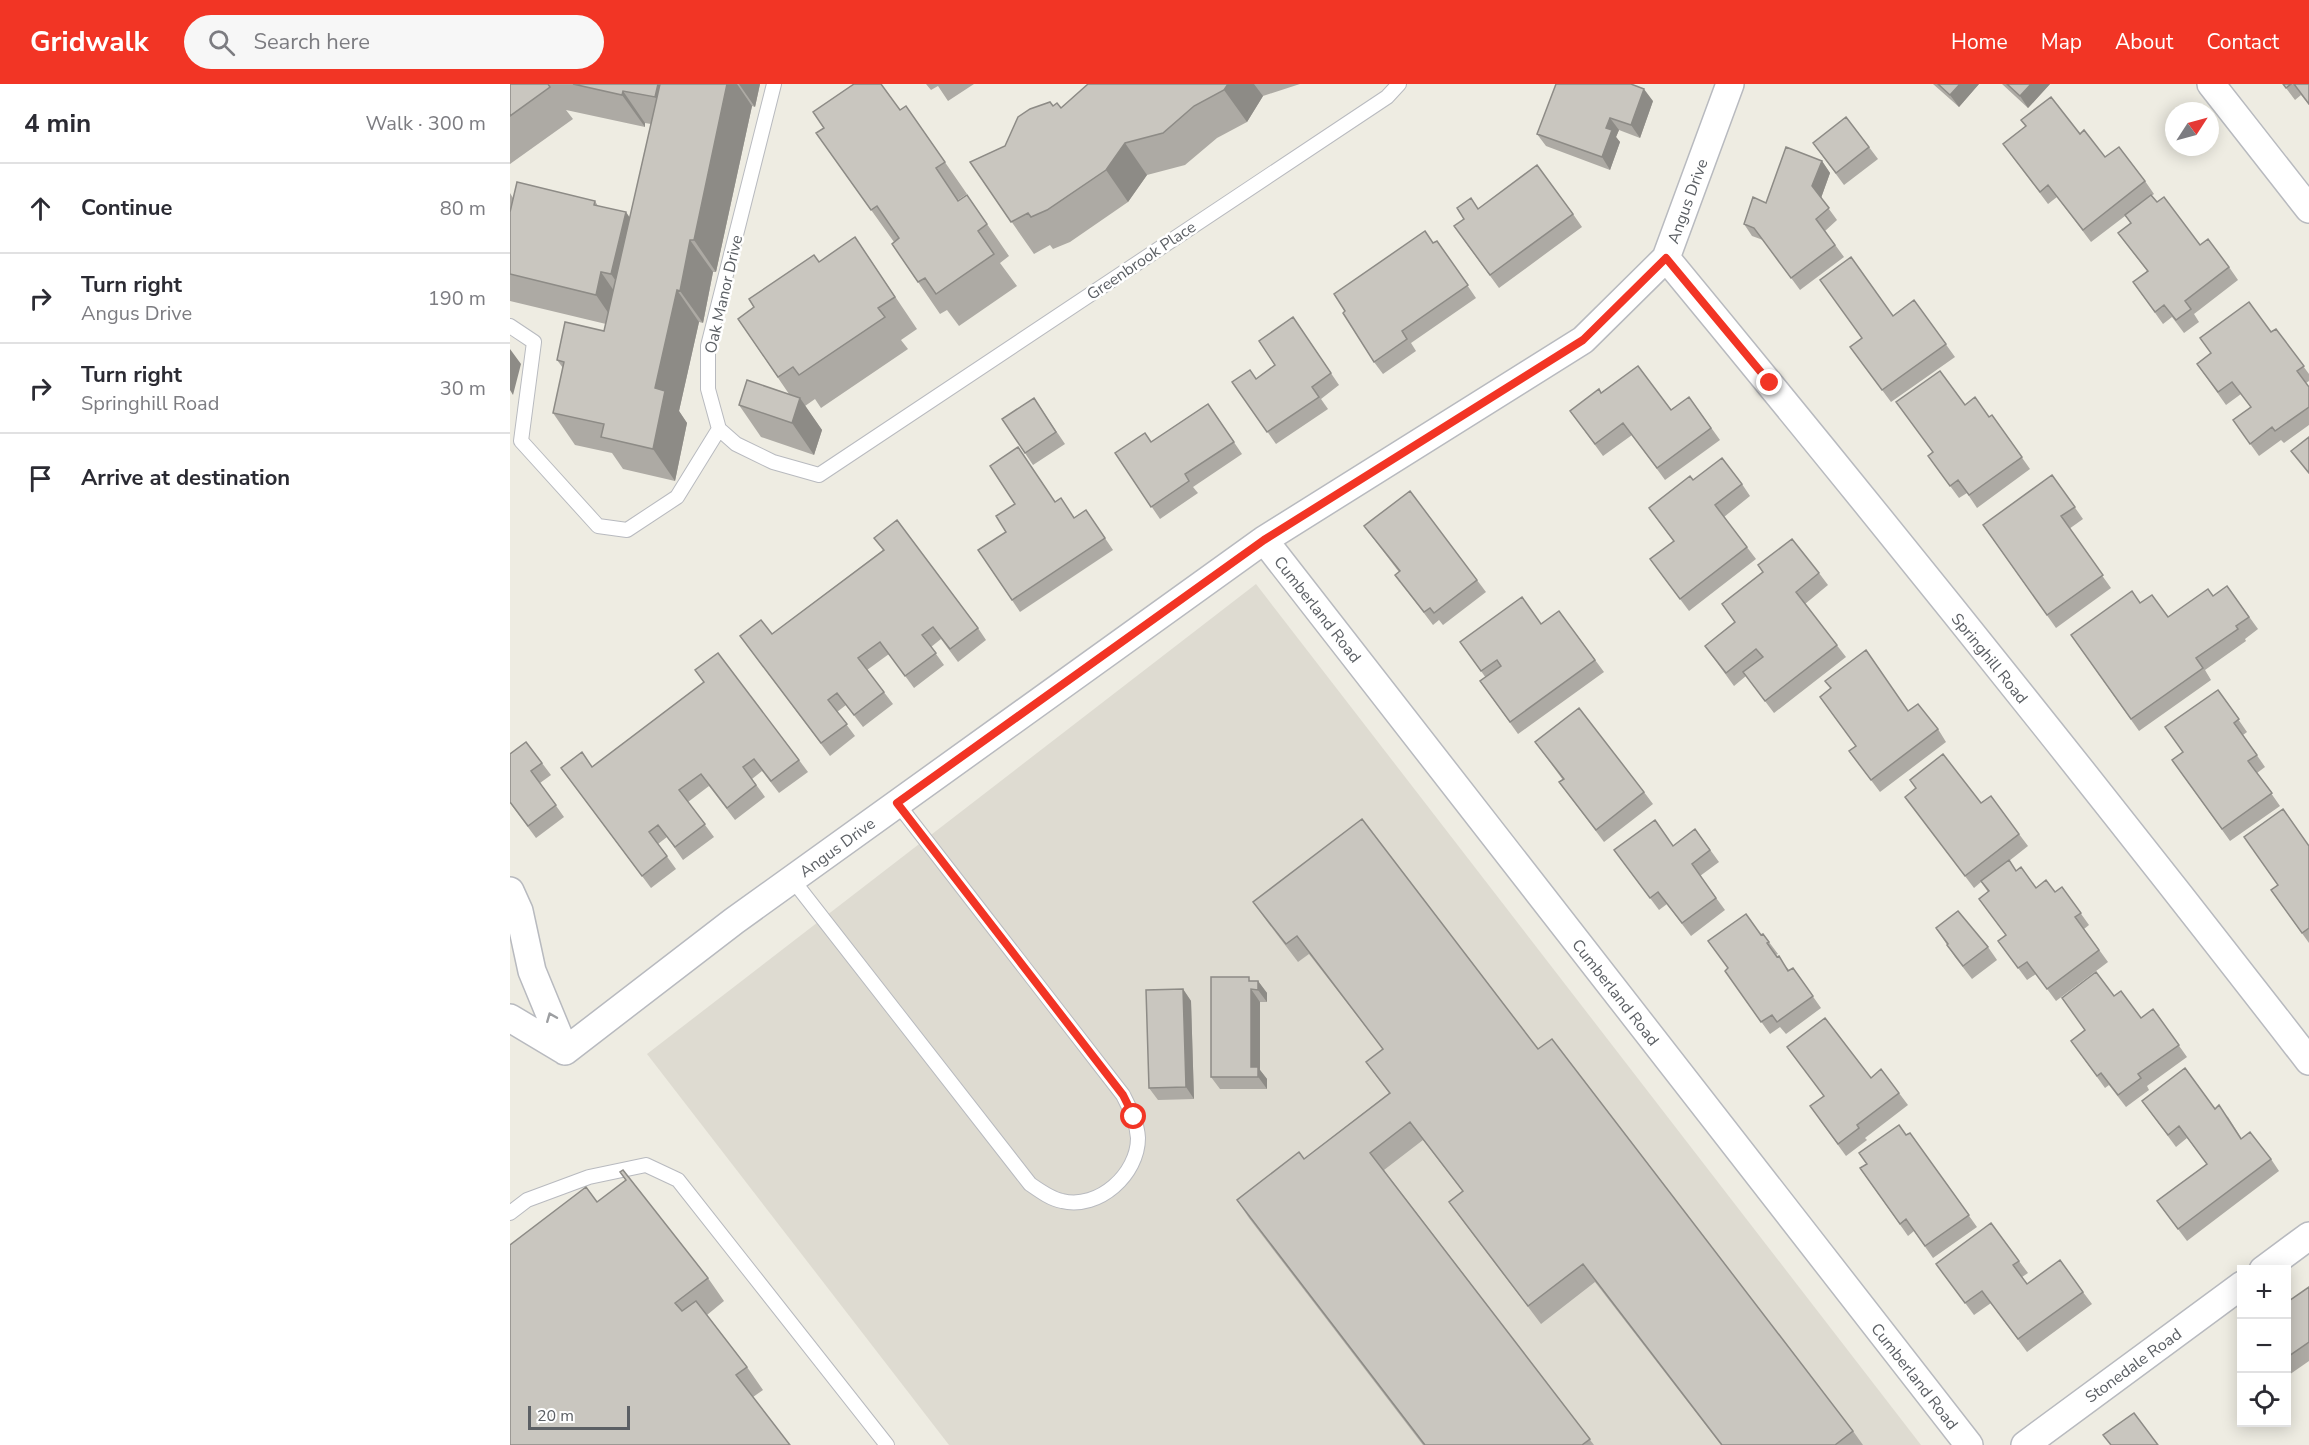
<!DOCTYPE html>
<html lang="en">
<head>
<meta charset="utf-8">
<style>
  body { margin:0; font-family:"Nunito Sans",sans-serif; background:#f7f7f7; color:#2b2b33 }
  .controls { position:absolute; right:18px; bottom:18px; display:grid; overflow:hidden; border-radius:0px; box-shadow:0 3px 15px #0003 }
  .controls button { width:54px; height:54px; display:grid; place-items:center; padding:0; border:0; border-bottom:2px solid #e1e1e2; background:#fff; color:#2b2b33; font:30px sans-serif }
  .compass { position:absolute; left:1655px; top:18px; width:54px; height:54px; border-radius:50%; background:#fff; box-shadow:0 3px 15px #0003; rotate:54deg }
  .scale { position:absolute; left:18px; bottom:15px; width:102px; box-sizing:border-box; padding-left:6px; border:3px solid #5b5f64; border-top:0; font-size:16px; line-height:21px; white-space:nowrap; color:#5b5f64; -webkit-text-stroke:4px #fff; paint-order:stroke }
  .stop { position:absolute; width:18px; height:18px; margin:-14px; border:4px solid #f23525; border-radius:50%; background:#fff }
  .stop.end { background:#f23525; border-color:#fff; box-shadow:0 2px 6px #0008 }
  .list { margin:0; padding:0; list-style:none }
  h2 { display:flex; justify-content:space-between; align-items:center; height:78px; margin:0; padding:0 24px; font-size:26px }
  h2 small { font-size:20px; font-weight:400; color:#7c7c81 }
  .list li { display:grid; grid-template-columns:39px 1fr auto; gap:18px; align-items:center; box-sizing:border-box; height:90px; padding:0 24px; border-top:2px solid #e1e1e2 }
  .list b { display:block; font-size:22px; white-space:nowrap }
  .list p { margin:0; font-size:20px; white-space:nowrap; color:#7c7c81 }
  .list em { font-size:20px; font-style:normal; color:#7c7c81 }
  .icon { flex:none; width:33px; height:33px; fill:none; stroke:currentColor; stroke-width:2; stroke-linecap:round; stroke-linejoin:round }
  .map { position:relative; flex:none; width:1799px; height:1361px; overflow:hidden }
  header { display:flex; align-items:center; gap:36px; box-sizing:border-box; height:84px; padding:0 30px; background:#f23525; color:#fff }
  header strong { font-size:28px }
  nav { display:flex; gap:33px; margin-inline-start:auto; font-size:21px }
  .search { width:420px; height:54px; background:#f7f7f7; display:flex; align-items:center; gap:15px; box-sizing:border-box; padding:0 21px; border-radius:33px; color:#7c7c81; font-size:22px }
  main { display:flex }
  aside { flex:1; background:#fff }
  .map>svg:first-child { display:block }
  .education { fill:#dedbd1 }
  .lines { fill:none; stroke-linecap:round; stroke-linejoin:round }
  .service-casing { stroke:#b8babf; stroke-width:16 }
  .minor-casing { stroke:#b8babf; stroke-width:30 }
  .service { stroke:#fff; stroke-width:14 }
  .minor { stroke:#fff; stroke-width:27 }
  .wall { fill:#adaaa4 }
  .shaded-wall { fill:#8d8b86 }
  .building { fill:#c9c6bf; stroke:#8d8b86; stroke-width:1.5 }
  .oneway { stroke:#9d9fa2 }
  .route { stroke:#f23525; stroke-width:8 }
  .labels { text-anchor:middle; stroke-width:5; stroke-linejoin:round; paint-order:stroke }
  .street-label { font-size:16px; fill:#5b5f64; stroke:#fff }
</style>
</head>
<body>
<header>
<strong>Gridwalk</strong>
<div class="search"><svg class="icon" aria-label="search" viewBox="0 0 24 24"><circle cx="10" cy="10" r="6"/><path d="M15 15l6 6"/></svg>Search here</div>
<nav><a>Home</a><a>Map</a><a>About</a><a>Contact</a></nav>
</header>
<main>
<aside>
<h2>4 min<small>Walk · 300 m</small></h2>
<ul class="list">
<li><svg class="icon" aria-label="ahead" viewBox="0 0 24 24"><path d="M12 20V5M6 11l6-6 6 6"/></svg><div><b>Continue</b></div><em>80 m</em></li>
<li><svg class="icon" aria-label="right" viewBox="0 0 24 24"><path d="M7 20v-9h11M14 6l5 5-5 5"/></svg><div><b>Turn right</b><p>Angus Drive</p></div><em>190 m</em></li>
<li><svg class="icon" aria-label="right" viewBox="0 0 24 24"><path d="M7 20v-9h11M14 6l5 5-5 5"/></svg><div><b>Turn right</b><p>Springhill Road</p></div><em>30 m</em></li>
<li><svg class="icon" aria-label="arrive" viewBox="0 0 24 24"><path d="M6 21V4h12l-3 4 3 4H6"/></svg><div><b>Arrive at destination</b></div></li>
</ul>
</aside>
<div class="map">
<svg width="1799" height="1361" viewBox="0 0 1799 1361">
  <rect width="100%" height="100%" fill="#eeece2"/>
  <path class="education" d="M746,500L1411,1361H439L137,970Z"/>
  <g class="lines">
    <defs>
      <path id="service" d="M264,0L198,262V305L209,345L226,360L263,378L309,391L877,13L889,0
        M0,242L24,258L11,357L88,442L117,446L167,413L209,345
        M282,795L520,1100C530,1107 541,1115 552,1117C589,1126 628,1090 628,1054C627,1038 620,1025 613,1011L387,719
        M0,1129L17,1116L79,1093L136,1081L168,1096L377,1361"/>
      <path id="minor" d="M1701,0L1799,125
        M1156,174C1374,438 1589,706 1799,977
        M754,456L1459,1361
        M0,807L9,827L22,887L55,967L0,934
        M55,967L224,837L754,456L1073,256L1156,174L1220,0
        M1753,1186L1799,1152
        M1515,1361L1732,1201"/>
    </defs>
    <use href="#service" class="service-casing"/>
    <use href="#minor" class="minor-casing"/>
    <use href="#service" class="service"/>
    <use href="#minor" class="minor"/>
  </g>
  <path class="wall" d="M0,0H250L245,23L242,22L206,188H203L193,239L189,238L169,327L177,339L165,397L113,385L102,369L65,361L43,329L53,284L47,276L94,247L96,240L0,217V109L3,114L85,117L88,122L120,134L141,40L135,39V43L56,26L63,35L0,80Z
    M416,0H464L438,17L428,2L421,6Z
    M578,0H790L753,12L737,38L707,54L675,81L637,91L618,118L560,158L543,165L540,161L524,170L460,78L495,62L543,22L551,24Z
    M1423,0H1469L1449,23Z
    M1492,0H1540L1518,24Z
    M1773,0H1799V21L1791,11L1785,16Z
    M1143,17L1130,54L1109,46L1106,53L1110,58L1100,86L1036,62L1027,50Z
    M396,22L457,110L448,116H449L457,111L499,172L490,179L507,202L449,242L437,226L430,230L382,160L384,158L329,81L390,26Z
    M1511,36L1570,50L1595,73L1635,97L1644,110L1641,112L1690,161L1719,183L1728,196L1684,230L1689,238L1674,249L1662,233L1653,240L1623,198L1637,187L1608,149L1621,139L1615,132L1581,158L1547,113L1538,120L1493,60L1516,42Z
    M1303,59L1359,63L1368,75L1334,101Z
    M1312,77L1320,89L1311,114L1327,136L1315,147L1334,173L1290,206L1253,156L1242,152L1234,140L1256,119Z
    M968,125L1063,130L1072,143L989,204L953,155L954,135Z
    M345,153L407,245L391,256L398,265L311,324L305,315L295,322L312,346L304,371L251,353L229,321L279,310L228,235Z
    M927,157L966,214L901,259L906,267L873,290L864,278L923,159Z
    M1404,216L1445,273L1381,318L1340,263Z
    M783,233L829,301L811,315L818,325L766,360L722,298L746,295L765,281Z
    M1766,245L1799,290V297L1796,299L1799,303V341L1774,359L1771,356L1749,372L1723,336L1741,323L1731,310L1716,321L1687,280L1761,248Z
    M1091,309L1161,326L1179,313L1210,356L1155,396L1122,351L1093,372L1060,327Z
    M524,314L555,360L523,381L492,335Z
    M698,320L732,370L683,403L688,409L650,435L605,369L641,358Z
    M1455,321L1479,333L1482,331L1520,385L1467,424L1457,409L1449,414L1418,372L1423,368Z
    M1542,391L1573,435L1559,445L1601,504L1546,544L1473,441Z
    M1183,396L1232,400L1240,412L1214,433L1246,475L1179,527L1140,475L1164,458L1139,424Z
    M545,418L564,434L576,426L603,466L510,528L468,466Z
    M854,442L967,496L976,508L933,541L929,536L923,541L885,491L889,488Z
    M364,454L468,544L476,556L448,578L431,555L421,563L434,581L404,604L379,570L357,586L383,620L353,643L336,621L327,628L345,652L320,672L230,552L262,550L373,466Z
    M1309,489L1318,501L1295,520L1336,573L1264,629L1236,592L1224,602L1195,562L1225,538L1212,520Z
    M1717,502L1748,545L1735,555L1736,557L1695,586L1701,596L1629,647L1561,551L1630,519L1658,533L1703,512Z
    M1049,527L1094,588L1008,650L970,597L976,594L950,558L1031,540Z
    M1315,597L1398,627L1428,645L1436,658L1370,708L1339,667L1346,662L1310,613L1321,604Z
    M194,598L289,676L298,688L269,709L252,687L242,695L255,713L225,736L199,702L178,718L204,753L173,776L157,753L148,760L166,785L141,804L51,684L82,683Z
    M1708,606L1737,648L1733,651L1755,683L1747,689L1770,722L1720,757L1662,676L1673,668Z
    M1025,658L1134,708L1143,720L1094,758L1049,698L1053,696Z
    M0,670L32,679L41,691L30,699L54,733L26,754L0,719Z
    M1395,713L1471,719L1509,750L1518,762L1499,777L1506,787L1526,804L1545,808L1552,803L1579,841L1574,845L1598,878L1546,917L1526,890L1517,896L1488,857L1496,851L1469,815L1478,808L1471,798L1464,804Z
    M1185,745L1209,778L1190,792L1215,826L1181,852L1157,820L1149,826L1104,766L1163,762Z
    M1799,762V859L1761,806L1768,801Z
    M743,818L1028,965L1343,1347L1353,1361H1211L1085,1198L1031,1240L952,1136L939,1118L953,1108L913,1056L874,1086L1084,1361H913L739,1134L727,1116L794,1075L879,1009L856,978L873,965L799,870L788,878L756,836Z
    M1426,844L1478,863L1487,876L1462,895L1445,873Z
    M1251,851L1259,858L1268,870L1266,871L1279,886L1283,884L1311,924L1276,950L1270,943L1260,950L1215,887Z
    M742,897H748L757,909V918H750V986L757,995V1005H710L701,993Z
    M673,905L681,917L684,1015L648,1016L639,1004Z
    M1604,912L1631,934L1643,925L1677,973L1637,1002L1639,1006L1616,1023L1599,1001L1595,1004L1561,957L1575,947Z
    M1361,994L1389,1009L1398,1021L1355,1054L1357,1056L1336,1072L1309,1035Z
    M1632,1017L1705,1025L1718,1033L1732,1055L1761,1075L1769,1087L1677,1157L1647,1117L1697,1080L1677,1054L1666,1063Z
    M1400,1049L1467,1143L1423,1174L1404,1147L1398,1152L1350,1084Z
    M87,1118L198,1194L214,1217L197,1231L237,1283L253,1306L243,1313L0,1361Z
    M1509,1177L1518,1189L1512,1193L1517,1200L1573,1208L1582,1220L1517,1268L1481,1219L1464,1231L1435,1192Z
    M1799,1203V1277L1776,1293V1219Z"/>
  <path class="shaded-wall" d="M148,0H177L167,45L145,13Z
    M217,0H227L242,22L206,188L184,156Z
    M229,0H250L245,23Z
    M718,0H744L753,12L737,38L714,6Z
    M1450,0H1469L1449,23L1440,11Z
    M1521,0H1540L1518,24L1510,12Z
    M1134,5L1143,17L1130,54L1121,41Z
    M113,7L135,39V43L112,11Z
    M1100,34L1109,46L1106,53L1110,58L1100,86L1092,73L1096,44Z
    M615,59L637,91L618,118L596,86Z
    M1312,77L1320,89L1311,114L1302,102Z
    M116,128L138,160L123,222L101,190Z
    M180,156L203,188L193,239L170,207Z
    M91,188L113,220L108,243L86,211Z
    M167,206L189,238L169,327L177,339L165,397L143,365L145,304Z
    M0,265L11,280L3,311L0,306Z
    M290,314L312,346L304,371L282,339Z
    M748,897L757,909V918L748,906Z
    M673,905L681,917L684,1015L676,1003Z
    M741,905L750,918V986L757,995V1005L741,983Z"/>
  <path class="building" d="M0,0H38L40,3L0,32Z
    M63,0H148L145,13L113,7L112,11Z
    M150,0H217L184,156H180L170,207L167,206L145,304L155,307L143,365L91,353L94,340L43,329L54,278L47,276L55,238L94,247Z
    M344,0H371L390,26L396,22L435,78L426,84L448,117L457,111L477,140L468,147L484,170L426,210L415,194L408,198L382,160L389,154L367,122L361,126L306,49L314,44L303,28Z
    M578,0H718L714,6L684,22L653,49L615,59L596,86L537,126L521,133L518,129L501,138L460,78L495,62L508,33L520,25L540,18L543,22L547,19L551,24Z
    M1046,0H1121L1134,5L1121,41L1100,34L1096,44L1102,46L1092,73L1027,50Z
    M1428,0H1450L1440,11Z
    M1497,0H1521L1510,12Z
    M1773,0H1781L1776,4Z
    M1784,0H1799V20Z
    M1541,13L1570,50L1574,46L1595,73L1609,63L1635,97L1573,146L1538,101L1530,108L1493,60L1516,42L1511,36Z
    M1336,33L1359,63L1326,89L1303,59Z
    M1276,63L1312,77L1302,102L1319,124L1306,135L1325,161L1281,194L1244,144L1234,140L1243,113L1256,119Z
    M1027,81L1063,130L980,191L944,142L954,135L947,124L961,114L968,125Z
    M7,98L85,117L84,121L116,128L101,190L91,188L86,211L0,190V128Z
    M1641,111L1647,118L1654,113L1690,161L1698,155L1719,183L1675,217L1681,225L1666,236L1654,221L1645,228L1623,198L1638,187L1608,149L1621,139L1615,131Z
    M915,147L923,159L927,157L958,201L892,247L897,255L864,278L833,229L835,227L824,210Z
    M345,153L385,213L368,224L375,233L289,291L283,283L268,293L228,235L244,223L239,215L304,171L309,178Z
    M1341,173L1383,232L1404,216L1436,260L1372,306L1340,263L1352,254L1310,196Z
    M1739,218L1761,248L1766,245L1794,282L1787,287L1799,303V323L1765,347L1762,343L1740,360L1723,336L1741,323L1722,298L1708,308L1687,280L1701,269L1690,254Z
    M783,233L821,289L802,303L809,313L757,348L722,298L740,286L746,295L765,281L749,257Z
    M1128,282L1161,326L1179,313L1201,344L1147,384L1113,339L1085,360L1060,327L1089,305L1091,309Z
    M1430,287L1455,321L1465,313L1479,333L1482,331L1512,373L1459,411L1448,396L1440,402L1418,372L1423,368L1386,318Z
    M237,296L290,314L282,339L229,321Z
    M524,314L546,348L515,369L492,335Z
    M698,320L724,358L675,390L679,397L641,423L605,369L635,349L641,358Z
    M1799,353V389L1781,367Z
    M508,363L545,418L551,414L564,434L576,426L595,454L502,516L468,466L496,448L486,432L505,420L480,382Z
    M1212,374L1232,400L1205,421L1237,463L1170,515L1140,475L1164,457L1139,424L1180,392L1183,396Z
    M1542,391L1565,423L1551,432L1593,491L1537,531L1473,441Z
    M900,407L967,496L924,529L920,524L914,528L885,491L890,487L854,442Z
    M387,436L468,544L440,565L423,543L412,551L426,569L395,592L370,558L348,574L374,608L344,631L327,609L318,616L337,640L311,659L230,552L251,536L262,550L374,466L364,454Z
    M1282,455L1309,489L1286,508L1327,561L1255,617L1233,588L1253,573L1246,565L1216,589L1195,562L1225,538L1212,520L1253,488L1248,481Z
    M1717,502L1739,533L1726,542L1728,545L1686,574L1693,584L1621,635L1561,551L1622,507L1630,519L1642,511L1658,533L1698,505L1703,512Z
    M1012,513L1031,540L1049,527L1085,576L1000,638L970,597L991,582L987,576L971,587L950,558Z
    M1356,566L1398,627L1408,620L1428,645L1361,696L1339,667L1346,662L1310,613L1321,604L1315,597Z
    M208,569L289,676L261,697L244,675L233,683L246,701L217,724L191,690L169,706L195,740L165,763L148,741L139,748L157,772L132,792L51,684L72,668L82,683L194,598L185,586Z
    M1708,606L1729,635L1724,639L1747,671L1738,677L1762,709L1712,745L1662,676L1673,668L1655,643Z
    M1069,624L1134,708L1086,746L1049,698L1054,695L1025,658Z
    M16,658L32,679L21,687L46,721L18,742L0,718V670Z
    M1433,670L1471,719L1481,712L1509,750L1455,792L1395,713L1406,704L1400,696Z
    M1773,725L1799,762V844L1792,849L1761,806L1768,801L1734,753Z
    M852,735L1028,965L1042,955L1343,1347L1325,1361H1212L1073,1180L1018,1222L939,1118L953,1107L900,1038L860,1069L1080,1355L1072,1361H915L727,1116L789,1068L794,1075L880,1009L856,978L873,965L787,852L776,860L743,818Z
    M1145,736L1163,762L1185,745L1200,766L1182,780L1206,814L1172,839L1148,808L1140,814L1104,766Z
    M1499,776L1506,787L1511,783L1526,804L1536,796L1545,808L1552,803L1571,829L1565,833L1589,866L1537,905L1517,878L1508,884L1488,857L1496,851L1469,815L1479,807L1471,797Z
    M1448,827L1478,863L1453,882L1437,861L1438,860L1426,844Z
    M1236,830L1251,851L1253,850L1259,858L1257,859L1267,873L1269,872L1278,887L1283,884L1303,912L1267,938L1262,931L1251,938L1215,887L1218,884L1198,857Z
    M1586,888L1604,912L1611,907L1631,934L1643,925L1669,961L1628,990L1631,994L1608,1011L1591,989L1587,992L1561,957L1575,946L1552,914Z
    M701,893H739V897H748V906L741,905V983H748V993H701Z
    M673,905L676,1003L639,1004L636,906Z
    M1315,934L1361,994L1371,985L1389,1009L1347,1041L1349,1044L1328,1060L1300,1022L1314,1012L1277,963Z
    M1675,984L1705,1025L1709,1021L1731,1055L1740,1048L1761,1075L1668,1145L1647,1117L1697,1080L1669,1042L1658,1051L1632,1017Z
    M1389,1041L1396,1051L1400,1049L1459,1131L1415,1162L1396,1135L1390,1140L1350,1084L1357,1080L1349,1069Z
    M113,1086L198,1194L165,1219L172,1227L186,1217L237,1283L226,1291L280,1361H0V1161L76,1103L87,1118L116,1096L110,1088Z
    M1481,1139L1509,1177L1503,1181L1517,1200L1550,1176L1573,1208L1508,1255L1472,1207L1455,1219L1426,1180Z
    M1799,1203V1258L1776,1274V1219Z
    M1624,1329L1648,1361H1601L1593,1351Z"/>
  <defs><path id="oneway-chevron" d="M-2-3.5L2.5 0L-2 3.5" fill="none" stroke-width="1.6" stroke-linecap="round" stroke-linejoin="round" transform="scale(1.5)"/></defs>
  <use class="oneway" href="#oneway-chevron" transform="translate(41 933) rotate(-112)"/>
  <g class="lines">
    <path class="route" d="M624,1033L613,1011L387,719L754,456L1073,256L1156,174L1260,299"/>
  </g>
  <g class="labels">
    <g class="street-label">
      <text transform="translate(1177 117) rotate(-70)" y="6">Angus Drive</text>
      <text transform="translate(631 176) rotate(-34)" y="6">Greenbrook Place</text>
      <text transform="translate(213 210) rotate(-77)" y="6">Oak Manor Drive</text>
      <text transform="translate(808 525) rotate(52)" y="6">Cumberland Road</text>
      <text transform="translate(1480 574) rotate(51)" y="6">Springhill Road</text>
      <text transform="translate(327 763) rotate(-36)" y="6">Angus Drive</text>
      <text transform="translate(1106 908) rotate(52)" y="6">Cumberland Road</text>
      <text transform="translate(1623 1281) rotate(-36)" y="6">Stonedale Road</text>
      <text transform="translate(1405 1292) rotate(52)" y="6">Cumberland Road</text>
    </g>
  </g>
</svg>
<div class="controls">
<button>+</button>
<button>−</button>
<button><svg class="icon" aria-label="locate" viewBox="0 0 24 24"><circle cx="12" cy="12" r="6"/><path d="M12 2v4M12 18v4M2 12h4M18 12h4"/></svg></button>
</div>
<svg class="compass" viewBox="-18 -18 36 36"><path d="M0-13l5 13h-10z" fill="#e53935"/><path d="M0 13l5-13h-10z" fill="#7c7c81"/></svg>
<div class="scale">20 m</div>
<div class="stop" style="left:624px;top:1033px"></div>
<div class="stop end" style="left:1260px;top:299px"></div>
</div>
</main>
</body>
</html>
